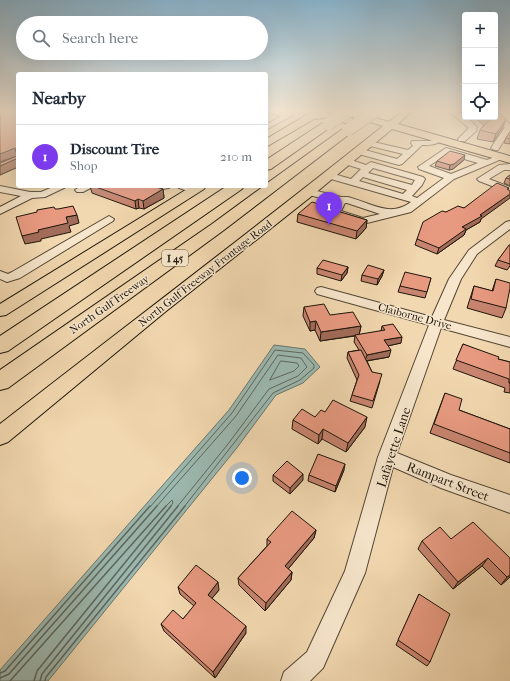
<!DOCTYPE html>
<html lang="en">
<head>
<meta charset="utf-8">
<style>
  body { margin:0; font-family:"IM FELL French Canon",serif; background:#f6f6f7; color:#1f2937 }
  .controls { position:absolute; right:12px; top:12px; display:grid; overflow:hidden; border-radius:4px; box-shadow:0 4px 16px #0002 }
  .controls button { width:36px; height:36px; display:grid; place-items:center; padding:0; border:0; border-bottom:1px solid #e0e1e3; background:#fff; color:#1f2937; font:20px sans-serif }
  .you { position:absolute; left:242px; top:478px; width:14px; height:14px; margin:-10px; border:3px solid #fff; border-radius:50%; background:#1a73e8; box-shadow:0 0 0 6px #1a73e833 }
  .badge { display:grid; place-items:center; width:26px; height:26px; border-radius:50%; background:#7c3aed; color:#fff; font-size:13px; font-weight:700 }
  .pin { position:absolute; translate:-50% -33px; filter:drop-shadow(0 1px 2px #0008) }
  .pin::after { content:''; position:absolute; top:21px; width:14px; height:12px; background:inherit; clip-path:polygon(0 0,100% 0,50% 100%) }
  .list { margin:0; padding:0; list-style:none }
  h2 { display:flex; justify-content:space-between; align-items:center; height:52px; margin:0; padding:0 16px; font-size:17px }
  h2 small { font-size:13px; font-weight:400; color:#747a83 }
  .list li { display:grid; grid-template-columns:26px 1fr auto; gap:12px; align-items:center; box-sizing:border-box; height:64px; padding:0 16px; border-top:1px solid #e0e1e3 }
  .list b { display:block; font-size:15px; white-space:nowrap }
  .list p { margin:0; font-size:13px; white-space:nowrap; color:#747a83 }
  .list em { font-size:13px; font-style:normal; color:#747a83 }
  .icon { flex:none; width:22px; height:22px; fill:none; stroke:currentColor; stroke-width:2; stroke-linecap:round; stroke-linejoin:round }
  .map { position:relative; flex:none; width:510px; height:681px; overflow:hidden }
  .search { position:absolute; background:#fff; box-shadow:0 4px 16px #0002; left:16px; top:16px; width:252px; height:44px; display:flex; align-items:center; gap:10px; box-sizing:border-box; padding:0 14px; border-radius:22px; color:#747a83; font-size:15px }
  .panel { position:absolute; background:#fff; box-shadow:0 4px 16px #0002; left:16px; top:72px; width:252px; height:116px; border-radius:4px }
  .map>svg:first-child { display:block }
  .water { fill:#9cb9b1; stroke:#69776e }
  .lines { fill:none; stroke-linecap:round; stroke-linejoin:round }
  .shore-far1 { stroke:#5c675e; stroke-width:1 }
  .shore { stroke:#5c675e; stroke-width:1.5 }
  .minor-casing { stroke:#524634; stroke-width:2 }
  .major-casing { stroke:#1d150a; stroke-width:2 }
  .highway-casing { stroke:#1d150a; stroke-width:2 }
  .minor { fill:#f7e6cc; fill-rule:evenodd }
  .major { fill:#f2d8b0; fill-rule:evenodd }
  .highway { fill:#f2d8b0; fill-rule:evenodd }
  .highway-bridge-casing { stroke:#1d150a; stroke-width:13; stroke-linecap:butt }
  .highway-bridge { stroke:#f2d8b0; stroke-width:12 }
  .wall { fill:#c8846f; stroke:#1d150a }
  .shaded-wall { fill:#a26c5a; stroke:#1d150a }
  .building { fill:#e89a81; stroke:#1d150a }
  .labels { text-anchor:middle; stroke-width:3; stroke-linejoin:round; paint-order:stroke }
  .shield { fill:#f7e6cc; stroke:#5e5444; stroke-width:1 }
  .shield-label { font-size:10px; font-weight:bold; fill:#1d150a }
  .street-label { font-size:11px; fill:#1d150a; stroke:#f7e6cc }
  .near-street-label { font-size:13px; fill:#1d150a; stroke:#f7e6cc }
</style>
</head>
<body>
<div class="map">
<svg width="510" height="681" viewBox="0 0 510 681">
  <rect width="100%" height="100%" fill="#f2d8b0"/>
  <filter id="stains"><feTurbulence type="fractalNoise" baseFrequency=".005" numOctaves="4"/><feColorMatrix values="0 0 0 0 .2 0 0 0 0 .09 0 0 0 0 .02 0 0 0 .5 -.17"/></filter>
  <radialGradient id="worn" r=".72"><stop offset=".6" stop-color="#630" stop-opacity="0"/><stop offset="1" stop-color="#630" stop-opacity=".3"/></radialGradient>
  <path class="water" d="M274,345L305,349L320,367L303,383L276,395L236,449L48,681H0V670L229,410Z"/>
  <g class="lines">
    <path class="shore-far1" d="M281,361L297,363L299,366L294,371L270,380Z
      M150,507L232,413L275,350L303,353L314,365V368L300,380L273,393L184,507
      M156,507L236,416L278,355L301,358L307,367L298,376L269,389L228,444L177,507
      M165,507L172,500L173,503L170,507"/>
    <path class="shore" d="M0,673L5,671L150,506
      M0,678L9,674L157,506
      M10,681L166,506
      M34,681L37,671L171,506
      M40,681L42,674L178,506
      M45,681L46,677L185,506"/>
    <defs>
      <path id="minor" d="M266,110L284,113V110H290L293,115L266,130V125L281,116L266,112Z
        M447,110H459L477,127L476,131L465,141H459L458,139L469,128Z
        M495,113L510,124V131L498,150H495L491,148L505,127L493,117H495Z
        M439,137L443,139C437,145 430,145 422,145L402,164L399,165L355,153L354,151L358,148L397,159L403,154L366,145L365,143L369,141L408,150L413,146L411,143L412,141H430Z
        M446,148L487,160L500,155L504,158L454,179L411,212L363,224L331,215L330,213L335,202L306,194L304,192L309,189L341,197H348C371,203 390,218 411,202L324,177L322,175L327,172L351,179L361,169L342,163L341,161L342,159L345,158L366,165L371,162L423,177L425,179L422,185L412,196L417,198L444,178L419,169L418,167ZM447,154L478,163L451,174L429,166ZM373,168L415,180L412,185L368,173ZM363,177L407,190L403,194L359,181ZM345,203H347L380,214L363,218L341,211Z
        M510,164V170H504L489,179L510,187V193L479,181L477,179L499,165Z
        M0,186L30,192H41L55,186H68L45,197L32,198L0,214V207L21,196L0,192Z
        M81,186H94L83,192H77L75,190Z
        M147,186H171L169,188L156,190L149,188Z
        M177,186H191L199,190L194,193L179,188Z
        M109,216L114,219L113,221L20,278L7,282L0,279V271L8,274L12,272Z
        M510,221V229L477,254L461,279L444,320L510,337V347L441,328L397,453L451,475L510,495V513L441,488L393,467L365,573L323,668L310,681H281L284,672L307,652L345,571L378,457L429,325L317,294L315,291L317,288L321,287L432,317L449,279L469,250L506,222Z"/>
      <path id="major" d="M315,110H325L324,112L353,119L355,121L350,124L324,118L314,119L266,147V139Z
        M335,110H348L389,122L404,110H413L398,124L510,156V163L392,129L313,195L165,312L8,442L0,445V424C128,324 257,227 383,126L336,112Z
        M192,186H206L204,189L6,315L0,316V304Z"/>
      <path id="highway" d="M328,121L332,122L334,124L332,126L271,169L266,170V160L324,122Z
        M348,126L352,128L354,130L352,132L224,230L8,388L0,390V370L212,224L264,186H266V184L344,128Z
        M227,186H244L242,189L8,351L0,353V336Z"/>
    </defs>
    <use href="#minor" class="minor-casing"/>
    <use href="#major" class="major-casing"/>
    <use href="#highway" class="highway-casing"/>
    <use href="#minor" class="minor"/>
    <use href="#major" class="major"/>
    <use href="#highway" class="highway"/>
    <defs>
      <path id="highway-bridge" d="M328,124L351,110
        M348,130L377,110"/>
    </defs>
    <use href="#highway-bridge" class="highway-bridge-casing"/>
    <use href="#highway-bridge" class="highway-bridge"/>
  </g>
  <path class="wall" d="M0,110H18V167L0,175L17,156L0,120Z
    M474,117H495L506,119L503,127L493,142L477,139L480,130L484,125Z
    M510,132V144L504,143L506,138Z
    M464,160L453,169L449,170L435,166L437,161Z
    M510,175V186L504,183L506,178Z
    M90,186H152L163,189L164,198L144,209L139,208L136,209L92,193Z
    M509,188L508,190L481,219L480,222L466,230L464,235L437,254L415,245L417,239L446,212L464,208Z
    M329,209L367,220L366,228L356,239L297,222L298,214Z
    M510,245V266L507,270L495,266L498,260Z
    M348,267L347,273L341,281L317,274V268Z
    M384,270L382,276L377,285L361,281L362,275Z
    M431,278L425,298L398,292L400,286Z
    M496,279L506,308L502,318L467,308L474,286L492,291Z
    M304,307L361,326L359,335L381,331L382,326L401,343L387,346L389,357L367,361L372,372L380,381L372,408L350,401L357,380L347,358L348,352L359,350L354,342L355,336L320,341L315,330L310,331L303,316Z
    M463,344L498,359L510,362V393L504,392L505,388L453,369Z
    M445,393L459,410L510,429V463L430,433Z
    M325,412L365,427L346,452L322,439L318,444L292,429L293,420L315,417Z
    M344,470L335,492L308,481L309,475Z
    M273,475L303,480L290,494L273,481Z
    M316,530L314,538L288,569L292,572L291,580L265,611L239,585L238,578L267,546V539Z
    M451,539L510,558V577L501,585L482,566L453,589L418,549L422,541Z
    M178,587L219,590L212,598L246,633L215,678L164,631L161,624L183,619L194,606L180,594Z
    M419,594L430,662L427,666L396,645Z"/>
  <path class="shaded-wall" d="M506,119L503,127L493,142L496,134Z
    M15,148L17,156L0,162V154Z
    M465,155L464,160L453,169L449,170L450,165Z
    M18,158V167L0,175V166Z
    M163,189L164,198L144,209L143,201Z
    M510,194V198L481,219L480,222L466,230L464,235L437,254L439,248L462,227Z
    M138,199L139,208L136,209L135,201Z
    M77,215L79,223L69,226L71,232L41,239V241L25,244L22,236L38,230L66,217Z
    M367,220L366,228L356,239L357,231Z
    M348,267L347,273L341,281L342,275Z
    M384,270L382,276L377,285L378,279Z
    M316,321L315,330L310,331V322Z
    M361,326L359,335L320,341L321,332Z
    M402,337L401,343L383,347L384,340Z
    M391,350L389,357L365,361L367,355Z
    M367,417L365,427L346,452L348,443Z
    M323,429L322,439L318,444L319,435Z
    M345,464L344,470L335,492L336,486Z
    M303,474V480L290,494V488Z
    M316,530L314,538L284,574L285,566Z
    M488,558L482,566L453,589L458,582Z
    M292,572L291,580L265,611L266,603Z
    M510,575V577L501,585L507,577Z
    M218,582L219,590L209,602L208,595Z
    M246,626V633L215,678L213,672Z"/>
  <path class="building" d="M0,110H18V158L0,166V163L17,156V149L15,148L0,154V122L1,115L0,114Z
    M495,111L506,119L496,134L480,130L490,119L487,117H495Z
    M510,132V139L506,138Z
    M450,151L465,155L454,164L450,165L437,161Z
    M510,175V179L506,178Z
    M497,183L509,188L507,189L510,191V194L480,215L482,216L462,227L466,229L439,248L417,239L423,222L442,211L446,212L458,206L464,208Z
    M93,186H152L163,189L143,201L138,199L135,201Z
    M312,202L329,207L327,208L367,220L357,231L298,214Z
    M73,206L77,215L66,217L68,223L38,230L39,232L22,236L16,217L37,212V210L54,207L55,209H58Z
    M509,245H510V264L498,260Z
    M323,260L348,267L342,275L317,268Z
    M368,265L384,270L378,279L362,275Z
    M405,272L431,278L427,292L400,286Z
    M496,279L510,283V288L506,308L471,299L474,286L493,291Z
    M324,304L330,315L353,312L361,326L321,332L316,321L310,322L304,307Z
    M393,324L402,337L384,340L391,350L367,355L355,335L385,330L382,326Z
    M463,344L499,357L498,359L510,362V383H509V379L456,360Z
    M361,350L372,372L382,374L373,401L352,395L359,375L348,352Z
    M445,393L462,399L459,410L510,429V453L434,424Z
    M333,400L367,417L348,443L323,429L319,435L293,420L302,409L315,417L321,410L325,412Z
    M318,454L345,464L336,486L309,475Z
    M287,461L303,474L290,488L273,475Z
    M292,511L316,530L285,566L292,572L266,603L238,578L271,542L267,539Z
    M473,522L510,558V575L507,577L488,558L458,582L422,541L440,527L451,539Z
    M196,565L218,582L208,595L246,626L213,672L161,624L173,610L183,619L196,603L178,587Z
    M419,594L450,614L430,662L398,640Z"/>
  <linearGradient id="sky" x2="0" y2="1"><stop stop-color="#89b6d2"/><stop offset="0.54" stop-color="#f9eddb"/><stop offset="1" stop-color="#f9eddb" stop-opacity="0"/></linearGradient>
  <rect width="510" height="205" fill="url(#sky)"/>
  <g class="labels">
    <rect class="shield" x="162" y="250" width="26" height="16" rx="3"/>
    <g class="shield-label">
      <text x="175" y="262">I 45</text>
    </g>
    <g class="street-label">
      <text transform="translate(205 273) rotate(-38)" y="4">North Gulf Freeway Frontage Road</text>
      <text transform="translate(109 304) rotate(-35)" y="4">North Gulf Freeway</text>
      <text transform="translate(415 316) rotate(15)" y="4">Claiborne Drive</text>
    </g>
    <g class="near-street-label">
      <text transform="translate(393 447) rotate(-72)" y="5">Lafayette Lane</text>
      <text transform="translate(448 481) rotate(21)" y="5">Rampart Street</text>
    </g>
  </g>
  <rect width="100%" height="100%" filter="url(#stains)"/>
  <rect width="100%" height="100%" fill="url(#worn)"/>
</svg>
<div class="controls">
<button>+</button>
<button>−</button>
<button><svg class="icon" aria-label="locate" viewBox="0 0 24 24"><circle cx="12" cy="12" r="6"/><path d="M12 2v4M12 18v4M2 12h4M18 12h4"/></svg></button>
</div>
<div class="you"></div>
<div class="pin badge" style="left:329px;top:225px">1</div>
<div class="search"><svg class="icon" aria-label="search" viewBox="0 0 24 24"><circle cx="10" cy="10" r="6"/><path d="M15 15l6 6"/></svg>Search here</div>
<section class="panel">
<h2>Nearby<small></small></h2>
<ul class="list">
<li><span class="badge">1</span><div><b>Discount Tire</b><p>Shop</p></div><em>210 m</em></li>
</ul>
</section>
</div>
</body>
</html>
